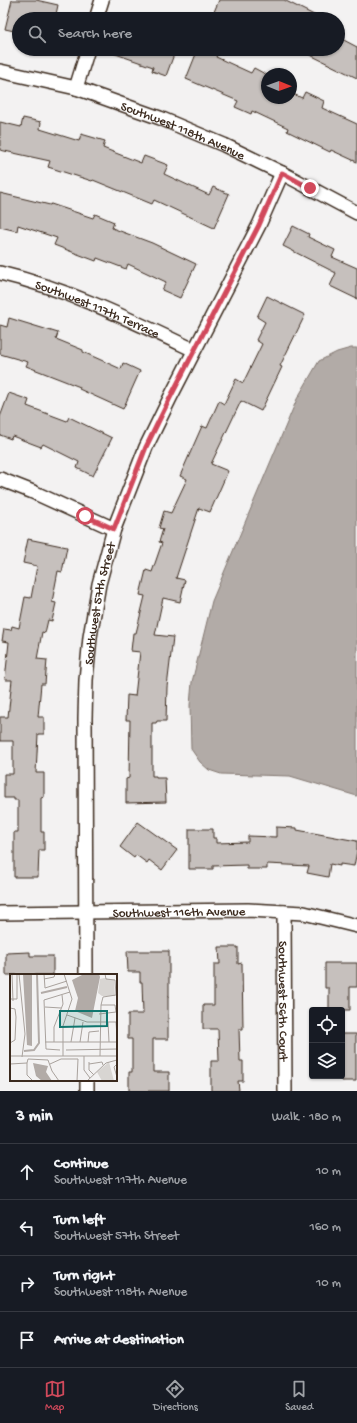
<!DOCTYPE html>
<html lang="en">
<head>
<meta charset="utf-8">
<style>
  body { margin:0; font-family:"Gochi Hand",sans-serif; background:#20242c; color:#f1f3f6 }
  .controls { position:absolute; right:12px; bottom:12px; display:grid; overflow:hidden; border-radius:4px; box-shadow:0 1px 3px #0004 }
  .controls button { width:36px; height:36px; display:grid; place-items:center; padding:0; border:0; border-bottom:1px solid #363941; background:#171b24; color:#f1f3f6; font:20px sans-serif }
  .compass { position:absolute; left:261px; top:68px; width:36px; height:36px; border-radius:50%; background:#171b24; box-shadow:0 1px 3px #0004; rotate:91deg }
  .stop { position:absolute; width:12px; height:12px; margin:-9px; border:3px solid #d1495b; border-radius:50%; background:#fff }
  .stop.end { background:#d1495b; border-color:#fff; box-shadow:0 1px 4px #0008 }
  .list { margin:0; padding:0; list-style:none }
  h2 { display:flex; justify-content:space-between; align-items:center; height:52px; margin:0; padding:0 16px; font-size:17px }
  h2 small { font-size:13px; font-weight:400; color:#9ea1a6 }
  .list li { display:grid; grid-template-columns:26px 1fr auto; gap:12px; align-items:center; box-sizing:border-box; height:56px; padding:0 16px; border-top:1px solid #363941 }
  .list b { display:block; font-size:15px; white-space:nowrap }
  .list p { margin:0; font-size:13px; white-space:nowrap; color:#9ea1a6 }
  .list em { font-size:13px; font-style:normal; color:#9ea1a6 }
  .icon { flex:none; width:22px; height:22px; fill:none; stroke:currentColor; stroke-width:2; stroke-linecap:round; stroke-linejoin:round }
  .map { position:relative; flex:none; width:357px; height:1091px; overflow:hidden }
  .search { position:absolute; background:#171b24; box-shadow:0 1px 3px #0004; left:12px; right:12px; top:12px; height:44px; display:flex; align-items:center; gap:10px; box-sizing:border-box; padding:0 14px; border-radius:22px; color:#9ea1a6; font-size:15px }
  .sheet { height:276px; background:#171b24 }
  nav { display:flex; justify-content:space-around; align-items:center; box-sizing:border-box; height:56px; border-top:1px solid #363941; background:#171b24; font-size:11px; color:#9ea1a6 }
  nav a { display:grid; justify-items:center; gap:2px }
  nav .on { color:#d1495b }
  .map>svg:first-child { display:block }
  .water { fill:#b2aba7; stroke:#827770 }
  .building { fill:#c6c0bd; stroke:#3b2a1e }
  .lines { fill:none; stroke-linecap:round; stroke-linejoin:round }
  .minor-casing { stroke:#3b2a1e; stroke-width:16 }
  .minor { stroke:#fff; stroke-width:13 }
  .route { stroke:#d1495b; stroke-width:5 }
  .labels { text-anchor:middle; stroke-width:3; stroke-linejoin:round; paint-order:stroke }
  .street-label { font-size:13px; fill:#3b2a1e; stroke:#fff }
  .inset-river { fill:none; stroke:#b2aba7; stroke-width:2 }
  .inset-road { fill:none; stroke:#a9a29d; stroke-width:1 }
  .view { fill:#0f766e; fill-opacity:0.15; stroke:#0f766e; stroke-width:2 }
  .inset-edge { fill:none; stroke:#3b2a1e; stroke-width:2 }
</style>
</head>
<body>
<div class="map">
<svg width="357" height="1091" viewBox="0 0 357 1091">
  <rect width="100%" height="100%" fill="#f3f2f2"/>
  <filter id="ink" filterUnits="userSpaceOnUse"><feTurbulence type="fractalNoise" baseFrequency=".025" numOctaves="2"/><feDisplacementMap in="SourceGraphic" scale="8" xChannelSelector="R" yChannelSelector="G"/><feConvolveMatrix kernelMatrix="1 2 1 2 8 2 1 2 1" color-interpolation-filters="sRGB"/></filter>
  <g filter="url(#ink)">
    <path class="water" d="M351,348H357V796L290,776L221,774L209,770L200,762L191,749L190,705L192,682L212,601L297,399L319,361L337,352Z"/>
    <path class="building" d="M12,0H36L58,5L55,19H19V32L5,29Z
      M219,0H284L322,19H211Z
      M338,37L357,47V78L298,49H338Z
      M107,49H176L166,76L152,71L153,67L107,51Z
      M198,49H211L218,52L216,57L251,73L254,68L267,75V98H291V93L302,98L305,92L324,101L322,108L357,124V162L331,150L330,152L287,131L288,128L252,111L251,114L235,107L238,101L186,79Z
      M23,118L41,122L40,129L79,141L81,134L105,141L103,148L141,163L144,156L168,165L164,174L209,195L213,187L229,194L214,228L154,200L152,204L93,180L92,181L48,167L50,161L0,150V122L21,127Z
      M0,193L50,205L51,204L93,218L95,214L114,222L112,228L152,243L196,264L180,298L162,290L166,282L128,264L126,269L97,258L96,261L54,245L57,238L18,225L17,231L0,227Z
      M293,226L309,234L308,237L335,250L332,257L357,268V299L330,286L336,273L283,246Z
      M267,296L305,315L280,366L282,367L261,411L241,401L211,464L228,471L210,512L199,508L176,578L185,580L180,602L163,598L155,635L173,637L167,687L166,721H157L156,723H152V776H156V778H165L166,802L126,803V779L129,778L130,720H126L127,695L135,696L140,652L131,651L133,633H136L145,596L140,595L146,570L152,572L162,543L159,542L163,529L159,528L164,511L171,513L187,479L180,476L202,426L207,428L219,401L224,404L236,379L243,383L262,344L256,340L265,322L257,317Z
      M9,318L58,333L56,339L83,350V352L121,369L123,363L140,371L123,409L79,389L80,387L26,366L28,362L0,354V325L7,327Z
      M9,393L29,400L27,406L67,421L69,417L112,438L93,476L77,468L79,462L43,444L41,447L12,436L11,439L0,435V417Z
      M28,539L67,547L62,572L58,571L52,602L56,603L52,621L48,620L45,633L42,632L37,659L47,660L45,684H41L38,717H44V734H38L36,773H44V797L41,798V832H44V850H39L38,877H14V832H18V800H14V798H4V774H13V741H0V717H8L12,680H5L9,642L2,641L4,629L11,630L12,626L19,628L25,597L31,598L37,566L23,563Z
      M138,822L177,850L162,870L149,860L147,863L136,855L134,858L120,847Z
      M276,827L297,828V830L357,841V851L354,866L340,864V866L330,864L328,877L307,873L309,866L267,864V869H247V865L213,866V869H189V829H213V838H216V843L248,842V836L276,837Z
      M219,947H238V964L242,963L243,1029H239L240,1061H243V1081H238L239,1090L237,1091H211V1061H219L218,1029H203V1005H214V964H220Z
      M127,951H169V996H168V1039H153V1072H169V1091H129V1072H132V1039H128V1014H143L142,982H140V972H128Z
      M30,952V956H53V975H6V953Z
      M325,963H357V987H350V1010H329V988H325Z
      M342,1034H356V1081H342Z"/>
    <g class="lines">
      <defs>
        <g id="minor">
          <path d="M96,19L102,0"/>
          <path id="s1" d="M0,71L76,88L160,118L224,145L282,173L357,213"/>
          <path d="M76,88L88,49"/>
          <path id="s2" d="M0,273C68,289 131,320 194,350"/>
          <path d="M0,479L33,492L114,529"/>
          <path id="s3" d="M284,912L285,1091"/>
          <path id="s4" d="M0,913L248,910L304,913L357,926"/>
          <path id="s5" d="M86,975L85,718L86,680L90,637L99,584L114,529L146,447L170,398L259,225L282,173"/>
          <path d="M87,1080V1091"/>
        </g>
      </defs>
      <use href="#minor" class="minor-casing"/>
      <use href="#minor" class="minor"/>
    </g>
  </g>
  <g class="lines" filter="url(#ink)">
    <path class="route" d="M85,516L114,529L146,447L170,398L259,225L282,173L310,188"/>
  </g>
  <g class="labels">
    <g class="street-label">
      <text dy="5" stroke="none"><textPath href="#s1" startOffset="193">Southwest 118th Avenue</textPath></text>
      <text dy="5" stroke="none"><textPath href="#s2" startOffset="104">Southwest 117th Terrace</textPath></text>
      <text dy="5" stroke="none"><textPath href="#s5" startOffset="373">Southwest 57th Street</textPath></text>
      <text dy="5" stroke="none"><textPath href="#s4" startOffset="179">Southwest 116th Avenue</textPath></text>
      <text dy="5" stroke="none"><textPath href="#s3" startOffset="89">Southwest 56th Court</textPath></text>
    </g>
  </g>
  <g transform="translate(10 974)">
    <rect width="107" height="107" fill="#f3f2f2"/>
    <path d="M94,4L104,6L105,22H92L88,19L90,5ZM99,88L104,107H92L87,98Z" fill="#d8d5d2"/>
    <path d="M13,0H22V72L17,71ZM74,0H89L90,3L82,44L65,37L68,24L62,6ZM23,89L38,92L36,98L42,107H32L26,102Z" fill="#b2aba7"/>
    <path class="inset-river" d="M31,19L57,13M14,77L24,76L29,69L27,0"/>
    <path class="inset-road" d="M2,0L3,27M9,0L15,60L12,83M34,0L35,14L57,7M34,5L44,3L45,0M0,25H7V0M35,33L51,34M0,34L5,35L6,43L5,66L0,69M89,40L106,38L105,31H91M57,41L77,48H106L107,63M98,48L99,68M35,68H107M44,68V53L53,30L52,21M61,68L65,44M70,68L73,48M78,68L79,58L89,57M50,76L36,75L34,26L60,18M56,76L107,75M0,82H107M53,82V52L62,25L54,0M74,82V96L80,104M90,82L91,31L93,23L106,21L105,6L96,5L95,0M79,88V96L84,101M17,89L18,85L38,86L42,97L49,107M17,89V101L23,107M0,90L17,89M40,90L51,85H68L67,107M79,90L92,88L93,91M107,90L104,93L107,103M77,107L96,89L107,86"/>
    <path class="view" d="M50,37H97V52L50,53Z"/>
    <rect width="107" height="107" class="inset-edge"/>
  </g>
</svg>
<div class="controls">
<button><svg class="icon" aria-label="locate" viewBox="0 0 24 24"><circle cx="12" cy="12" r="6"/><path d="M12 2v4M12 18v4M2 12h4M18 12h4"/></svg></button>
<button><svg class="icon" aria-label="layers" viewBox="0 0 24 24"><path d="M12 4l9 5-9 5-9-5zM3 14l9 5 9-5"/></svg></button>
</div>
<svg class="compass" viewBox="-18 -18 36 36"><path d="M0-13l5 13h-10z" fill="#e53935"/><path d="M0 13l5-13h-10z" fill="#9ea1a6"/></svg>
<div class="stop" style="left:85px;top:516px"></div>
<div class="stop end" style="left:310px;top:188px"></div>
<div class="search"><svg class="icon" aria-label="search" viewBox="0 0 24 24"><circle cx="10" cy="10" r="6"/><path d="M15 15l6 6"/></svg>Search here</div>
</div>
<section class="sheet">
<h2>3 min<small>Walk · 180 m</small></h2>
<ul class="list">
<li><svg class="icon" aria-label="ahead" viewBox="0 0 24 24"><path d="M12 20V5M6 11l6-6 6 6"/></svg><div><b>Continue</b><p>Southwest 117th Avenue</p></div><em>10 m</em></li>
<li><svg class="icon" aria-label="left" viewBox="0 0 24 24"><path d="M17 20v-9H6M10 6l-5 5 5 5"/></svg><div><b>Turn left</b><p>Southwest 57th Street</p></div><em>160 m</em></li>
<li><svg class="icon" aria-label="right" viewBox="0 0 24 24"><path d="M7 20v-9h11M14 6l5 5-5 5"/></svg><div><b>Turn right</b><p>Southwest 118th Avenue</p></div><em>10 m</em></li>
<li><svg class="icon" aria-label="arrive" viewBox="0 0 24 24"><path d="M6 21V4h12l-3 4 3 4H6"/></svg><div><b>Arrive at destination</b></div></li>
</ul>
</section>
<nav>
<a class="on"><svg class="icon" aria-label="map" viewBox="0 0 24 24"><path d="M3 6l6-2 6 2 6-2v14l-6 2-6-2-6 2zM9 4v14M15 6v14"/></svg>Map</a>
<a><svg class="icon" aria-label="directions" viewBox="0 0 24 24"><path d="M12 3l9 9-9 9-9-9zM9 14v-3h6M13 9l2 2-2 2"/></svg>Directions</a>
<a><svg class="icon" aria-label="saved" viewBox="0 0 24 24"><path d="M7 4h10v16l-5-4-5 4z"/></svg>Saved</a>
</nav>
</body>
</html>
